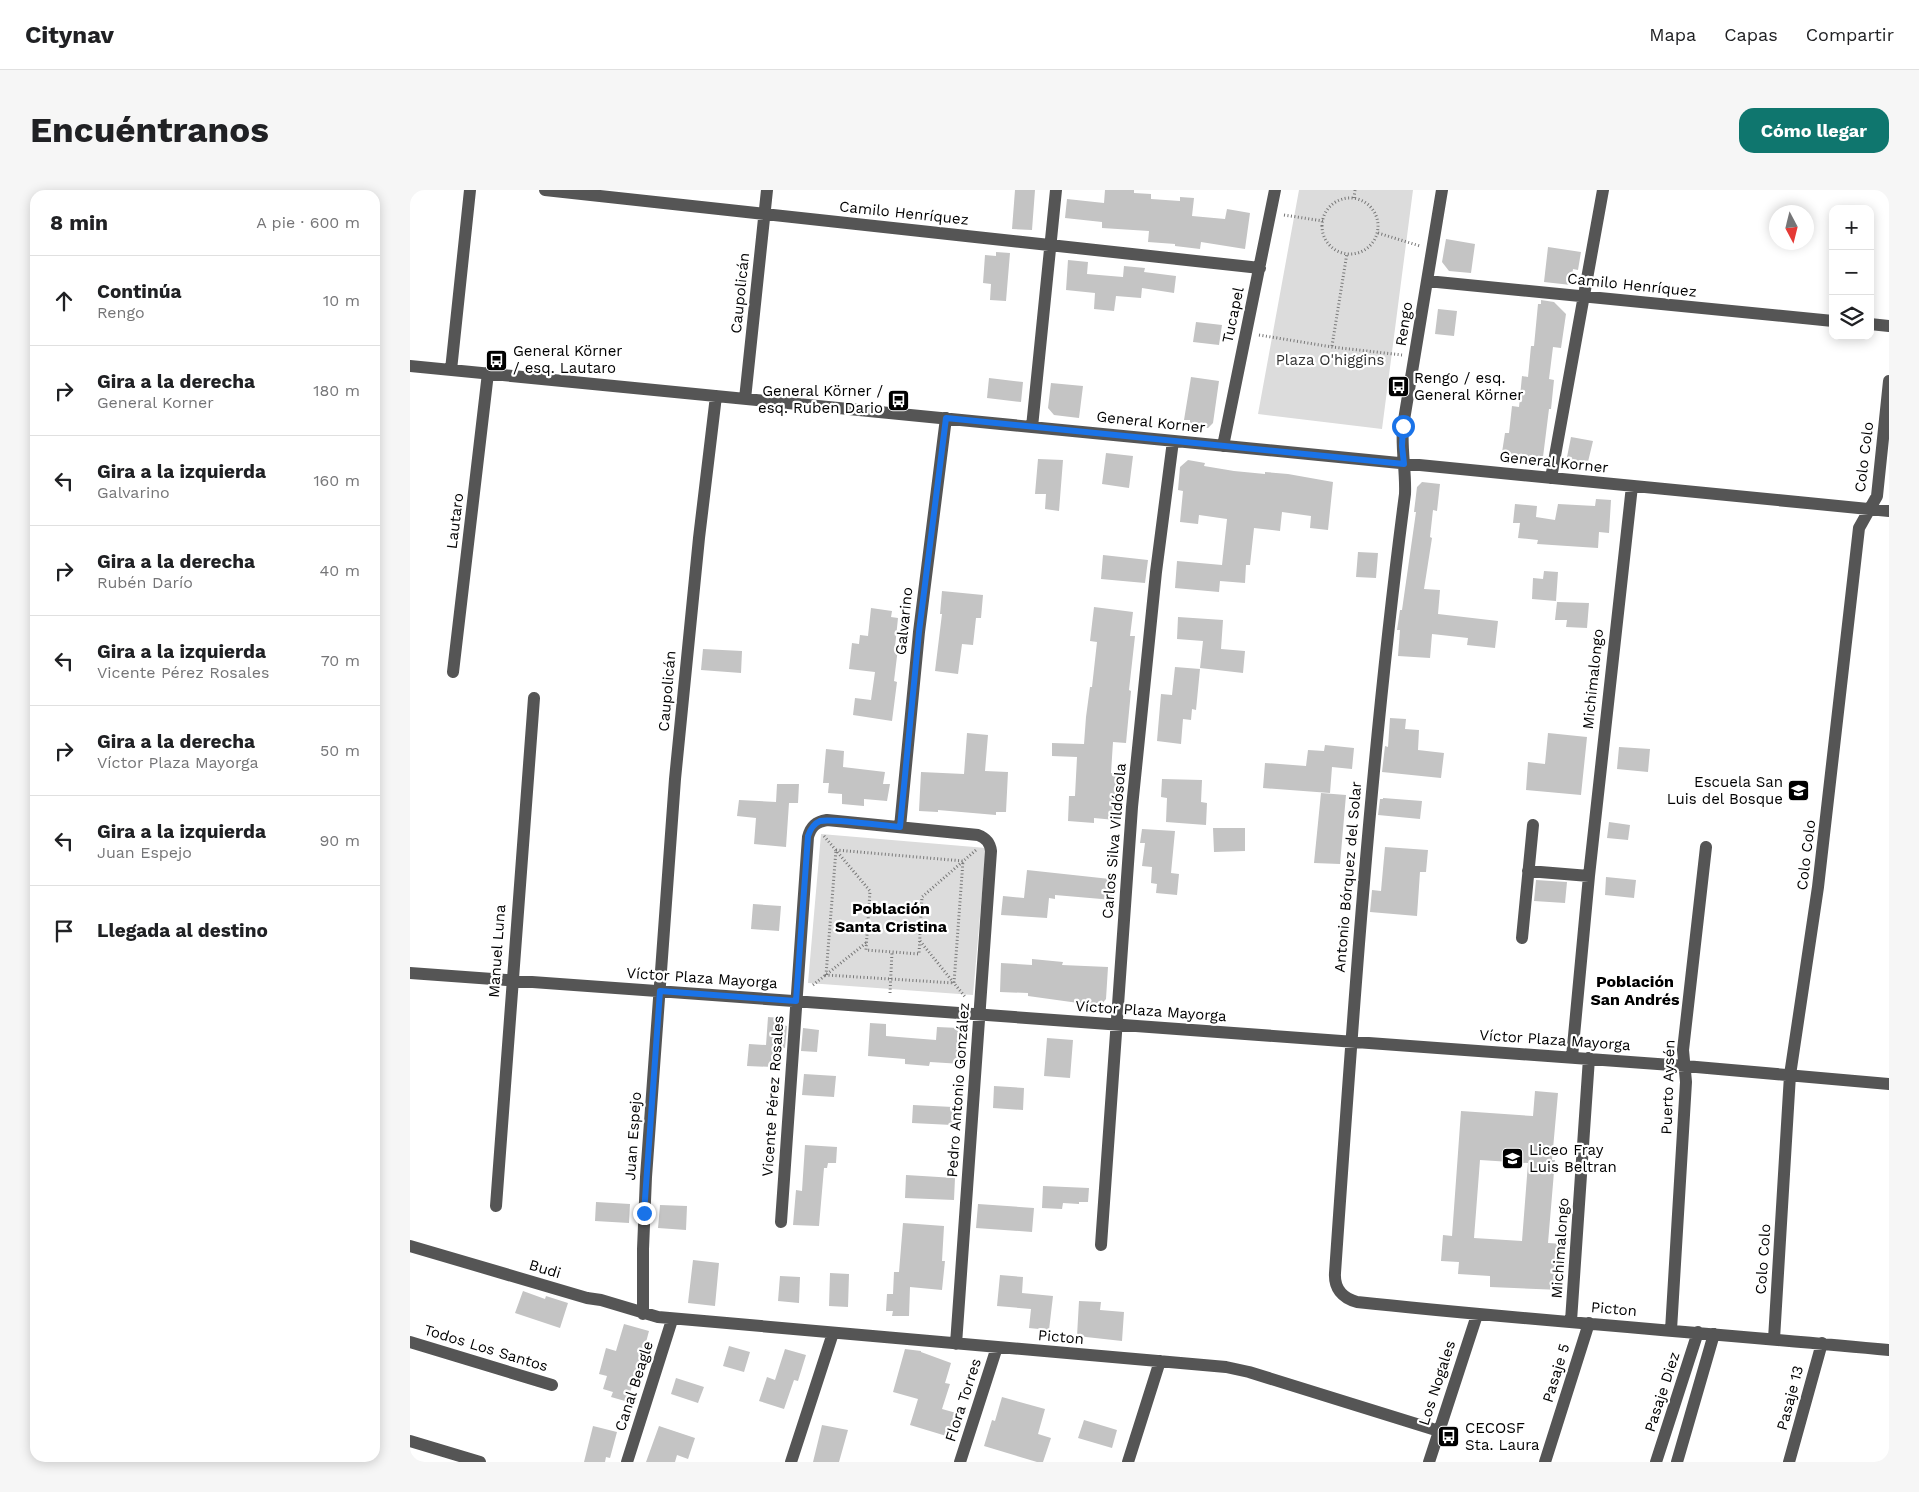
<!DOCTYPE html>
<html lang="es">
<head>
<meta charset="utf-8">
<style>
  body { margin:0; font-family:"Work Sans",sans-serif; background:#f6f6f6; color:#202124 }
  .controls { position:absolute; right:15px; top:15px; display:grid; overflow:hidden; border-radius:10px; box-shadow:0 2px 12px #0003 }
  .controls button { width:45px; height:45px; display:grid; place-items:center; padding:0; border:0; border-bottom:1px solid #e0e0e0; background:#fff; color:#202124; font:25px sans-serif }
  .compass { position:absolute; left:1359px; top:15px; width:45px; height:45px; border-radius:50%; background:#fff; box-shadow:0 2px 12px #0003; rotate:173deg }
  .stop { position:absolute; width:15px; height:15px; margin:-11px; border:4px solid #1a73e8; border-radius:50%; background:#fff }
  .stop.end { background:#1a73e8; border-color:#fff; box-shadow:0 1px 5px #0008 }
  .list { margin:0; padding:0; list-style:none }
  h2 { display:flex; justify-content:space-between; align-items:center; height:65px; margin:0; padding:0 20px; font-size:21px }
  h2 small { font-size:16px; font-weight:400; color:#757577 }
  .list li { display:grid; grid-template-columns:32px 1fr auto; gap:15px; align-items:center; box-sizing:border-box; height:90px; padding:0 20px; border-top:1px solid #e0e0e0 }
  .list b { display:block; font-size:19px; white-space:nowrap }
  .list p { margin:0; font-size:16px; white-space:nowrap; color:#757577 }
  .list em { font-size:16px; font-style:normal; color:#757577 }
  .icon { flex:none; width:28px; height:28px; fill:none; stroke:currentColor; stroke-width:2; stroke-linecap:round; stroke-linejoin:round }
  .map { position:relative; flex:none; width:1479px; height:1272px; overflow:hidden; border-radius:15px }
  header { display:flex; align-items:center; gap:30px; box-sizing:border-box; height:70px; padding:0 25px; background:#fff; border-bottom:1px solid #e0e0e0 }
  header strong { font-size:24px }
  nav { display:flex; gap:28px; margin-inline-start:auto; font-size:18px }
  .intro { display:flex; align-items:center; justify-content:space-between; box-sizing:border-box; height:120px; padding:0 30px }
  h1 { margin:0; font-size:35px }
  .button { padding:12px 22px; border-radius:15px; background:#0f766e; color:#fff; font-size:18px; font-weight:700 }
  main { display:flex; gap:30px; padding:0 30px }
  aside { flex:1; background:#fff; border-radius:15px; box-shadow:0 2px 12px #0003 }
  .map>svg:first-child { display:block }
  .green { fill:#dcdcdc }
  .building { fill:#c4c4c4; fill-rule:evenodd }
  .lines { fill:none; stroke-linecap:round; stroke-linejoin:round }
  .path { stroke:#777; stroke-width:3; stroke-dasharray:1 2.5; stroke-linecap:butt }
  .minor { stroke:#555; stroke-width:12 }
  .route { stroke:#1a73e8; stroke-width:6 }
  .labels { text-anchor:middle; stroke-width:4.5; stroke-linejoin:round; paint-order:stroke }
  .street-label { font-size:15px; fill:#000; stroke:#fff }
  .poi-label { font-size:15px; fill:#000; stroke:#fff; text-anchor:start }
  .park-label { font-size:15px; fill:#333; stroke:#fff }
  .neighbourhood-label { font-size:16px; font-weight:bold; fill:#000; stroke:#fff }
</style>
</head>
<body>
<header>
<strong>Citynav</strong>
<nav><a>Mapa</a><a>Capas</a><a>Compartir</a></nav>
</header>
<div class="intro"><h1>Encuéntranos</h1><a class="button">Cómo llegar</a></div>
<main>
<aside>
<h2>8 min<small>A pie · 600 m</small></h2>
<ul class="list">
<li><svg class="icon" aria-label="ahead" viewBox="0 0 24 24"><path d="M12 20V5M6 11l6-6 6 6"/></svg><div><b>Continúa</b><p>Rengo</p></div><em>10 m</em></li>
<li><svg class="icon" aria-label="right" viewBox="0 0 24 24"><path d="M7 20v-9h11M14 6l5 5-5 5"/></svg><div><b>Gira a la derecha</b><p>General Korner</p></div><em>180 m</em></li>
<li><svg class="icon" aria-label="left" viewBox="0 0 24 24"><path d="M17 20v-9H6M10 6l-5 5 5 5"/></svg><div><b>Gira a la izquierda</b><p>Galvarino</p></div><em>160 m</em></li>
<li><svg class="icon" aria-label="right" viewBox="0 0 24 24"><path d="M7 20v-9h11M14 6l5 5-5 5"/></svg><div><b>Gira a la derecha</b><p>Rubén Darío</p></div><em>40 m</em></li>
<li><svg class="icon" aria-label="left" viewBox="0 0 24 24"><path d="M17 20v-9H6M10 6l-5 5 5 5"/></svg><div><b>Gira a la izquierda</b><p>Vicente Pérez Rosales</p></div><em>70 m</em></li>
<li><svg class="icon" aria-label="right" viewBox="0 0 24 24"><path d="M7 20v-9h11M14 6l5 5-5 5"/></svg><div><b>Gira a la derecha</b><p>Víctor Plaza Mayorga</p></div><em>50 m</em></li>
<li><svg class="icon" aria-label="left" viewBox="0 0 24 24"><path d="M17 20v-9H6M10 6l-5 5 5 5"/></svg><div><b>Gira a la izquierda</b><p>Juan Espejo</p></div><em>90 m</em></li>
<li><svg class="icon" aria-label="arrive" viewBox="0 0 24 24"><path d="M6 21V4h12l-3 4 3 4H6"/></svg><div><b>Llegada al destino</b></div></li>
</ul>
</aside>
<div class="map">
<svg width="1479" height="1272" viewBox="0 0 1479 1272">
  <rect width="100%" height="100%" fill="#fff"/>
  <path class="green" d="M889,0H1003L972,239L848,224Z
    M411,644L576,658L563,805L398,793Z"/>
  <path class="building" d="M605,0H625L622,40L602,39Z
    M695,0H724V3L741,4V9L770,11V7L784,8L782,26L815,29L817,19L840,23L835,59L791,52L790,59L765,56V54L738,52L739,41L692,38V32L655,28L657,9L694,13Z
    M1036,49L1065,54L1061,83L1039,81L1032,72Z
    M1138,57L1171,62L1168,80L1163,79L1161,95L1134,92Z
    M586,62L600,63L596,111L580,110L581,94L573,93L575,65L586,66Z
    M658,70L678,72L677,84L713,87L714,76L735,78L734,82L766,86L764,103L732,98L731,108L706,106L704,121L684,119L685,103L656,100Z
    M1131,110L1144,112L1156,124L1151,158L1143,157L1139,189L1144,190L1141,219H1139L1133,267L1122,274L1091,269L1095,243H1099L1102,216L1109,217L1112,186L1118,187L1121,156H1124L1128,114H1131Z
    M1028,119L1047,121L1044,146L1025,144Z
    M786,132L812,135L809,155L783,152Z
    M781,187L809,191L803,233L798,238L780,237V230H774Z
    M579,188L613,192L611,212L577,208Z
    M641,193L673,196L669,228L644,225L638,218Z
    M1161,247L1183,251L1177,276L1156,272Z
    M696,263L723,266L719,298L692,294Z
    M628,269L653,270L649,321L635,319L636,304H625Z
    M778,270L795,273L794,276L824,281L855,284V282L878,284L923,292L918,340L900,338L901,326L872,322L870,341L844,338L840,375H836L835,393L810,391L809,402L765,398L767,371L812,375L817,329L789,325L788,334L770,332L773,301L768,300L770,277Z
    M1012,292L1030,294L1027,321L1023,320L1020,347L1022,348L1014,399L1030,400L1028,424L1088,431L1085,458L1057,455L1058,448L1022,444L1020,468L988,466L990,440H987L990,420H992L1006,322H1004L1007,297Z
    M1186,309L1201,310L1199,343L1189,342L1188,358L1127,354L1128,350L1108,348L1110,333H1103L1105,314L1127,316L1126,327L1145,330L1148,314L1185,316Z
    M948,362L968,363L966,388L946,387Z
    M693,365L738,370L735,393L691,389Z
    M1134,381L1148,382L1146,411L1122,409L1123,388L1133,389Z
    M532,401L573,405L571,428H566L563,455L552,454L548,484L525,481L532,424H530Z
    M1147,412L1179,413L1177,438L1156,437L1157,430H1145Z
    M684,417L723,422L720,446H725L719,500L721,501L716,553L703,552L701,583H707L705,630L684,628V633L658,631L659,606H665L667,567L642,566V553L674,554L676,527L680,497H682L687,452L680,451Z
    M461,418L482,421L481,427L488,428L485,457L488,458L484,491L487,492L482,531L443,525L445,508L461,510L465,482L439,479L442,453L449,454L450,445L458,446Z
    M768,427L813,430L811,459L835,461L833,483L790,478L793,451L767,449Z
    M293,459L332,461L331,483L291,480Z
    M765,477L790,479L786,520L782,519L781,530L773,529L771,554L747,551L751,504L762,505Z
    M980,528L996,529L995,539L1009,540L1008,560L1034,563L1031,588L972,582L975,556L978,557Z
    M557,543L578,545L575,581L598,582L596,622H586V625L528,620V622L509,621L511,582L554,584Z
    M1138,543L1177,547L1171,605L1116,600L1118,572L1135,574Z
    M915,555L944,558L942,579L922,577L920,603L853,598L855,573L896,576L898,560L914,561Z
    M1209,557L1240,559L1238,582L1207,579Z
    M416,559L434,561L433,577L475,582L473,594H480L477,611L454,609V616L432,614V604L418,603L419,593H413Z
    M752,589L792,590L791,612L797,613L796,635L756,632L757,608L751,607Z
    M367,594H389L388,613H379L376,657L344,654L346,628L327,626L329,610L366,612Z
    M911,603L936,605L930,674L904,673Z
    M973,608L1012,611L1010,629L968,625L970,609H973Z
    M1199,632L1220,635L1218,650L1197,648Z
    M803,638H835V661L804,662Z
    M732,639L765,641L761,683L769,684L767,705L746,703L747,694L741,693L742,677L732,676L735,653H730Z
    M975,657L1018,660L1016,682H1010L1007,726L960,722L962,700L971,701Z
    M617,680L700,689V694H705L703,710L645,705V709L639,708L637,728L591,725L593,706L614,708Z
    M1196,687L1226,690L1224,708L1195,705Z
    M1126,690L1157,692L1155,713L1124,711Z
    M343,714L371,716L369,741L341,739Z
    M622,769L653,772L652,775L698,777L696,809L690,816L618,806V803L590,802L591,773L622,775Z
    M358,827L371,828V835L377,836L375,858L364,857L363,877L337,876L339,854L356,855Z
    M460,833L476,834V846L526,850L527,837L549,838L554,844L552,874L520,872L519,876L495,874V869L458,866Z
    M393,838L409,840L407,862L391,861Z
    M637,848L663,850L660,888L634,886Z
    M394,884L426,886L424,907L392,905Z
    M584,896L614,898L613,920L583,918Z
    M1125,901L1148,903L1142,970H1145L1138,1053L1154,1054L1151,1100L1080,1097V1086L1048,1084L1049,1072L1031,1071L1033,1045L1042,1046L1051,921L1123,926ZM1070,970L1118,973L1112,1051L1064,1048Z
    M503,915L543,917L542,935L502,933Z
    M395,955L427,957L426,973H418L417,978H414L409,1036L383,1035L386,1000L392,1001Z
    M496,985L545,988L544,1010L495,1008Z
    M633,996L679,998L678,1012H669V1014L653,1013L652,1019L632,1018Z
    M186,1012L220,1014L219,1033L185,1031Z
    M568,1014L624,1018L622,1042L566,1038Z
    M250,1015L277,1016L276,1040L248,1038Z
    M493,1033L534,1036L532,1071H535L532,1100L500,1097L499,1126H482L483,1121H476L477,1104H483L484,1082H489Z
    M283,1070L309,1073L305,1116L278,1113Z
    M420,1083L439,1084L438,1117L419,1116Z
    M590,1085L613,1087L612,1103L643,1106L639,1140L619,1138L621,1119L587,1116Z
    M370,1086L390,1087L389,1113L368,1111Z
    M113,1101L135,1109L136,1106L158,1113L150,1138L105,1123Z
    M669,1111L691,1112L690,1120L714,1122L712,1151L667,1146Z
    M214,1134L239,1141L225,1193H223L219,1206L217,1205L215,1211L201,1207L203,1202L193,1199L197,1186L189,1184L196,1158L206,1161Z
    M319,1156L340,1162L334,1182L313,1176Z
    M375,1159L396,1165L388,1191L384,1190L374,1219L349,1211L357,1187L365,1190Z
    M495,1159L511,1161V1162L541,1173L535,1193L540,1194L532,1219L550,1224L543,1248L500,1235L508,1209L483,1202Z
    M266,1188L294,1197L288,1213L261,1204Z
    M592,1207L635,1219L628,1244L641,1248L633,1272H627L574,1256L582,1230L585,1231Z
    M674,1230L707,1240L702,1258L668,1248Z
    M412,1235L438,1240L429,1272H403Z
    M183,1236L207,1242L200,1268L196,1267L195,1272H174Z
    M249,1236L285,1248L278,1269L267,1265L265,1272H236Z"/>
  <g class="lines">
    <path class="path" d="M944,8L945,0
      M912 36a28 28 0 1 1 56 0a28 28 0 1 1-56 0Z
      M874,25L913,31
      M968,43L1010,56
      M849,145L922,157L992,165
      M922,156L937,63
      M414,646L460,701L456,760L509,764L512,707L566,660
      M426,660L553,671L544,793L416,785Z
      M510,751L556,808
      M403,795L456,753
      M480,803L482,762"/>
    <path class="minor" d="M135,0L850,78
      M1032,0L993,236C991,259 996,281 995,304C961,562 943,822 925,1083C924,1098 932,1108 947,1112C1124,1131 1302,1143 1479,1160
      M1017,91L1423,131
      M1460,134L1479,136
      M0,176L1479,321
      M41,180L60,0
      M335,209L357,0
      M622,237L646,0
      M813,256L865,0
      M1141,288L1193,0
      M43,482L78,183
      M490,637L509,442L536,228
      M1118,681L1179,686
      M1112,748L1123,635
      M0,783L1275,876L1479,894
      M1162,867L1179,686L1222,296
      M86,1016L124,508
      M371,1032L398,647C401,636 406,632 417,630L568,645C576,648 580,652 581,661L546,1154
      M691,1055L722,617L746,382L763,251
      M0,1056L177,1108L191,1110L248,1127L816,1177L839,1182L1029,1241
      M233,1124V1059L236,987L265,589L289,348L306,206
      M1161,1131L1179,868
      M1261,1140L1276,892L1273,860L1296,657
      M1364,1149L1380,885L1408,697L1449,338L1467,306L1479,191
      M0,1152L142,1195
      M0,1251L70,1272
      M217,1272L262,1130
      M381,1272L423,1143
      M550,1272L587,1157
      M718,1272L750,1171
      M1019,1272L1067,1125
      M1135,1272L1179,1133
      M1246,1272L1288,1142
      M1267,1272L1304,1144
      M1379,1272L1412,1153"/>
  </g>
  <g class="lines">
    <path class="route" d="M234,1023L250,801L386,811L398,646C400,640 403,634 410,631C421,628 475,636 490,637L509,442L536,228L994,274L992,256L993,236"/>
  </g>
  <defs>
    <symbol id="bus-square" viewBox="-11 -11 22 22"><rect x="-9" y="-9" width="18" height="18" rx="4" fill="#000" stroke="#fff"/><path d="M-5-6H5V4H4V6H2V4H-2V6H-4V4H-5ZM-3.5-4V0h7V-4ZM-3.5 1.2v1.5H-2V1.2ZM2 1.2v1.5H3.5V1.2Z" fill="#fff"/></symbol>
    <symbol id="school-square" viewBox="-11 -11 22 22"><rect x="-9" y="-9" width="18" height="18" rx="4" fill="#000" stroke="#fff"/><path d="M0-5L7-2L0 1L-7-2ZM-4 1L0 2.5L4 1V4Q0 6-4 4Z" fill="#fff"/></symbol>
  </defs>
  <g fill-rule="evenodd">
    <use href="#bus-square" x="74" y="158" width="25" height="25"/>
    <use href="#bus-square" x="976" y="184" width="25" height="25"/>
    <use href="#bus-square" x="476" y="198" width="25" height="25"/>
    <use href="#school-square" x="1376" y="588" width="25" height="25"/>
    <use href="#school-square" x="1090" y="956" width="25" height="25"/>
    <use href="#bus-square" x="1026" y="1234" width="25" height="25"/>
  </g>
  <g class="labels">
    <g class="street-label">
      <text transform="translate(494 23) rotate(6)" y="5">Camilo Henríquez</text>
      <text transform="translate(1222 95) rotate(6)" y="5">Camilo Henríquez</text>
      <text transform="translate(330 103) rotate(-84)" y="5">Caupolicán</text>
      <text transform="translate(823 125) rotate(-78)" y="5">Tucapel</text>
      <text transform="translate(994 134) rotate(-81)" y="5">Rengo</text>
      <text transform="translate(741 232) rotate(6)" y="5">General Korner</text>
      <text transform="translate(1454 267) rotate(-83)" y="5">Colo Colo</text>
      <text transform="translate(1144 272) rotate(6)" y="5">General Korner</text>
      <text transform="translate(45 331) rotate(-83)" y="5">Lautaro</text>
      <text transform="translate(494 431) rotate(-84)" y="5">Galvarino</text>
      <text transform="translate(1183 489) rotate(-84)" y="5">Michimalongo</text>
      <text transform="translate(257 501) rotate(-85)" y="5">Caupolicán</text>
      <text transform="translate(704 651) rotate(-85)" y="5">Carlos Silva Vildósola</text>
      <text transform="translate(1396 665) rotate(-83)" y="5">Colo Colo</text>
      <text transform="translate(938 687) rotate(-85)" y="5">Antonio Bórquez del Solar</text>
      <text transform="translate(87 761) rotate(-86)" y="5">Manuel Luna</text>
      <text transform="translate(292 788) rotate(4)" y="5">Víctor Plaza Mayorga</text>
      <text transform="translate(741 821) rotate(4)" y="5">Víctor Plaza Mayorga</text>
      <text transform="translate(1145 850) rotate(4)" y="5">Víctor Plaza Mayorga</text>
      <text transform="translate(1258 897) rotate(-88)" y="5">Puerto Aysén</text>
      <text transform="translate(548 900) rotate(-86)" y="5">Pedro Antonio González</text>
      <text transform="translate(363 906) rotate(-86)" y="5">Vicente Pérez Rosales</text>
      <text transform="translate(223 946) rotate(-86)" y="5">Juan Espejo</text>
      <text transform="translate(1150 1058) rotate(-86)" y="5">Michimalongo</text>
      <text transform="translate(1353 1069) rotate(-86)" y="5">Colo Colo</text>
      <text transform="translate(135 1079) rotate(17)" y="5">Budi</text>
      <text transform="translate(1204 1119) rotate(5)" y="5">Picton</text>
      <text transform="translate(651 1147) rotate(5)" y="5">Picton</text>
      <text transform="translate(76 1158) rotate(17)" y="5">Todos Los Santos</text>
      <text transform="translate(1146 1183) rotate(-73)" y="5">Pasaje 5</text>
      <text transform="translate(1027 1193) rotate(-72)" y="5">Los Nogales</text>
      <text transform="translate(224 1196) rotate(-72)" y="5">Canal Beagle</text>
      <text transform="translate(1252 1202) rotate(-72)" y="5">Pasaje Diez</text>
      <text transform="translate(1380 1208) rotate(-75)" y="5">Pasaje 13</text>
      <text transform="translate(553 1210) rotate(-72)" y="5">Flora Torres</text>
    </g>
    <g class="poi-label">
      <text x="103" y="166">General Körner<tspan x="103" dy="17">/ esq. Lautaro</tspan></text>
      <text x="1004" y="193">Rengo / esq.<tspan x="1004" dy="17">General Körner</tspan></text>
      <text x="473" y="206" text-anchor="end">General Körner /<tspan x="473" dy="17">esq. Ruben Dario</tspan></text>
      <text x="1373" y="597" text-anchor="end">Escuela San<tspan x="1373" dy="17">Luis del Bosque</tspan></text>
      <text x="1119" y="965">Liceo Fray<tspan x="1119" dy="17">Luis Beltran</tspan></text>
      <text x="1055" y="1243">CECOSF<tspan x="1055" dy="17">Sta. Laura</tspan></text>
    </g>
    <g class="park-label">
      <text x="920" y="175">Plaza O'higgins</text>
    </g>
    <g class="neighbourhood-label">
      <text x="481" y="724">Población<tspan x="481" dy="18">Santa Cristina</tspan></text>
      <text x="1225" y="797">Población<tspan x="1225" dy="18">San Andrés</tspan></text>
    </g>
  </g>
</svg>
<div class="controls">
<button>+</button>
<button>−</button>
<button><svg class="icon" aria-label="layers" viewBox="0 0 24 24"><path d="M12 4l9 5-9 5-9-5zM3 14l9 5 9-5"/></svg></button>
</div>
<svg class="compass" viewBox="-18 -18 36 36"><path d="M0-13l5 13h-10z" fill="#e53935"/><path d="M0 13l5-13h-10z" fill="#757577"/></svg>
<div class="stop" style="left:993px;top:236px"></div>
<div class="stop end" style="left:234px;top:1023px"></div>
</div>
</main>
</body>
</html>
